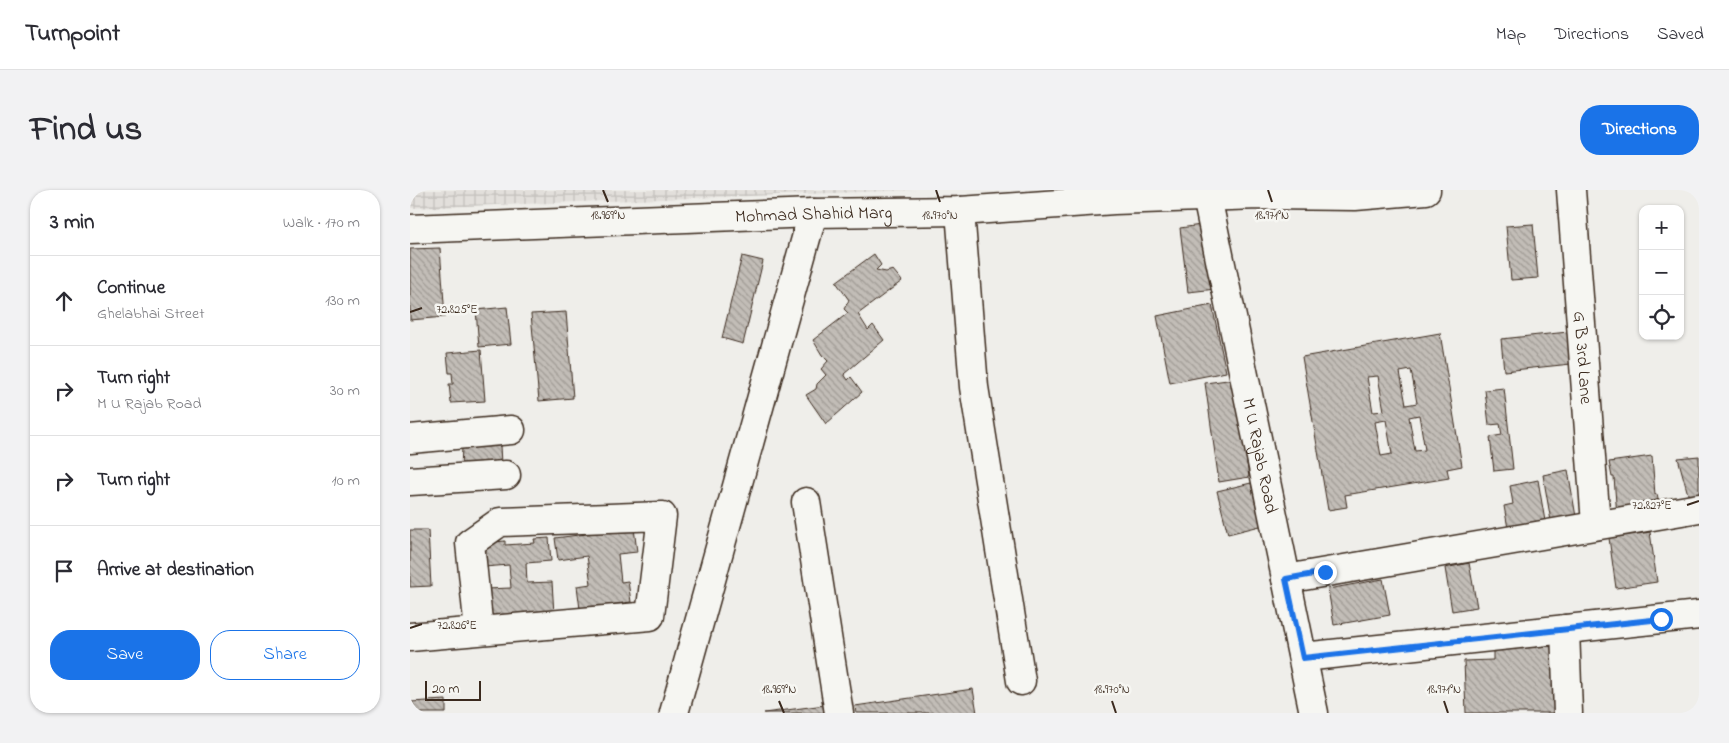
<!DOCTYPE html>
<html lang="en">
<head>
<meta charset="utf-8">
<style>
  body { margin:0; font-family:"Indie Flower",sans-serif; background:#f2f2f3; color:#2b2b33 }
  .controls { position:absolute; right:15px; top:15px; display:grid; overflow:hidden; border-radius:10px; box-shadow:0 1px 4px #0004 }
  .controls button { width:45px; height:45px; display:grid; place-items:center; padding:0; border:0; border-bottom:1px solid #e1e1e2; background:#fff; color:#2b2b33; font:25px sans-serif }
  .scale { position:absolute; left:15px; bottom:12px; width:56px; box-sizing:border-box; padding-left:5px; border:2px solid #3b2a1e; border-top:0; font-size:14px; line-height:18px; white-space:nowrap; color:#3b2a1e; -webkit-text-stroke:4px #f6f6f2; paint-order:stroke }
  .stop { position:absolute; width:15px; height:15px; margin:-11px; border:4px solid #1a73e8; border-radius:50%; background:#fff }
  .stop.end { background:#1a73e8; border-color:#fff; box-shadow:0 1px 5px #0008 }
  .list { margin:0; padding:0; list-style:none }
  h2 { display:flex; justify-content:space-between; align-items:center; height:65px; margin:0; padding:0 20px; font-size:21px }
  h2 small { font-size:16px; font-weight:400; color:#7c7c81 }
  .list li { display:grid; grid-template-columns:32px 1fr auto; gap:15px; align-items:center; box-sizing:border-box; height:90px; padding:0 20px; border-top:1px solid #e1e1e2 }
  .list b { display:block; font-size:19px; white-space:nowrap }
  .list p { margin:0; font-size:16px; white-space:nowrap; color:#7c7c81 }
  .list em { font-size:16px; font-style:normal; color:#7c7c81 }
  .actions { display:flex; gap:10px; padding:15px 20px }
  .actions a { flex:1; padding:11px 0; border:1px solid #1a73e8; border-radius:20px; text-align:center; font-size:18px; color:#1a73e8 }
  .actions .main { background:#1a73e8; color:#fff }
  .icon { flex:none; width:28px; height:28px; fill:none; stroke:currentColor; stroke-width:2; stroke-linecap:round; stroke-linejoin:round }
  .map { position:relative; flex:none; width:1289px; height:523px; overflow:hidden; border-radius:20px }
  header { display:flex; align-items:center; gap:30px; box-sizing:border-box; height:70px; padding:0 25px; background:#fff; border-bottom:1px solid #e1e1e2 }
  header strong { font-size:24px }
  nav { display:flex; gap:28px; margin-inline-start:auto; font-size:18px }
  .intro { display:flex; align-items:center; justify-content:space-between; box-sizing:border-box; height:120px; padding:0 30px }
  h1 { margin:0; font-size:35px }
  .button { padding:12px 22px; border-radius:20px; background:#1a73e8; color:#fff; font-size:18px; font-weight:700 }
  main { display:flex; gap:30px; padding:0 30px }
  aside { flex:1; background:#fff; border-radius:20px; box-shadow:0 1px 4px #0004 }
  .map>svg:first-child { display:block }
  .industrial { fill:url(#industrial-grid) }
  .building { fill:url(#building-back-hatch); stroke:#3b2a1e; fill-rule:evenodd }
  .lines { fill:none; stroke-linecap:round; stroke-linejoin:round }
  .minor-casing { stroke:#3b2a1e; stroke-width:31 }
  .minor { stroke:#f6f6f2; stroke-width:28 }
  .route { stroke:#1a73e8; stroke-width:6 }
  .ticks { fill:none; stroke:#3b2a1e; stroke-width:2 }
  .labels { text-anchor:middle; stroke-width:5; stroke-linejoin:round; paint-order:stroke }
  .street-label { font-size:18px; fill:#3b2a1e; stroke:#f6f6f2 }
  .ticks-label { font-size:12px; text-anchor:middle; fill:#3b2a1e; stroke:#f6f6f2; stroke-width:5; stroke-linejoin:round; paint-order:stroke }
</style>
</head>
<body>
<header>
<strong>Turnpoint</strong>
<nav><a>Map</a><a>Directions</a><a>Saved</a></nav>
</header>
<div class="intro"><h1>Find us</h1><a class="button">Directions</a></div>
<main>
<aside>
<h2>3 min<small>Walk · 170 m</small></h2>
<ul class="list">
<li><svg class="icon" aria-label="ahead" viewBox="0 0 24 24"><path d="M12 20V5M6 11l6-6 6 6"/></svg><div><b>Continue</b><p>Ghelabhai Street</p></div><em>130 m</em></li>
<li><svg class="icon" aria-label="right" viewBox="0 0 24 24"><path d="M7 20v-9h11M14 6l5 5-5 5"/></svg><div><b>Turn right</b><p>M U Rajab Road</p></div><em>30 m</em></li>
<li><svg class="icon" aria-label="right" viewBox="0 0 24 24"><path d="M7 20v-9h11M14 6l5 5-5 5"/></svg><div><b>Turn right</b></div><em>10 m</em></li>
<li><svg class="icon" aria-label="arrive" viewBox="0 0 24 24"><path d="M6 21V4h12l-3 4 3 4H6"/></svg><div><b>Arrive at destination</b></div></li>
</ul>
<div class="actions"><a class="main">Save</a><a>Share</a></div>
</aside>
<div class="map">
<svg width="1289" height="523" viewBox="0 0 1289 523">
  <defs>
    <pattern id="industrial-grid" width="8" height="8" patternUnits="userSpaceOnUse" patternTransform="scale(1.25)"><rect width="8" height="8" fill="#e2dfdb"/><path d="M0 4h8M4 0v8" fill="none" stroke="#c3c0bc"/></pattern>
    <pattern id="building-back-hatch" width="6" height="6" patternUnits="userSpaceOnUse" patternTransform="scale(1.25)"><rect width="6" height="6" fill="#c2bdb7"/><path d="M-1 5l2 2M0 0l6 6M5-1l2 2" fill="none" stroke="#9f9a94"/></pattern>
  </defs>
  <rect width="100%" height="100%" fill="#efeeea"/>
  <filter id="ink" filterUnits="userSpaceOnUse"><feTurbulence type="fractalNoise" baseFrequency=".02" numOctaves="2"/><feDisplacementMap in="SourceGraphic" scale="10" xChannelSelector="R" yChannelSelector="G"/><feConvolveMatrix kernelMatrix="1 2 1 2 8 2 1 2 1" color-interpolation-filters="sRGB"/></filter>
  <g filter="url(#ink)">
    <path class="industrial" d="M0,0H506L0,18Z"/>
    <path class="building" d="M798,34L806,99L778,102L770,38Z
      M1123,34L1128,88L1101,90L1096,36Z
      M30,58L35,127L0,130V59Z
      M464,64L471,75L466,80L476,82L483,80L492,91L448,124L458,140L463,135L474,150L434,184L438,190L441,187L452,202L416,234L396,205L406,199L407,194L416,185L411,179L418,171L412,165L403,150L438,123L434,119L439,110L426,92Z
      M332,66L353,71L333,154L312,148Z
      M802,115L816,182L760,193L747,126Z
      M97,117L101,154L69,157L66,120Z
      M156,122L163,208L129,211L121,124Z
      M1158,142L1161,174L1094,181L1091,149Z
      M1030,143L1052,276L1037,279L1039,288L935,305L937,317L918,320L892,167ZM1001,180L1007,213L996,215L990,182ZM968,186L974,221L963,222L957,187ZM1009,225L1015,260L1005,261L999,227ZM976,230L982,264L971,266L965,232Z
      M71,160L75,211L41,213L39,194H43L42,183H39L37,163Z
      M825,189L839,287L809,292L795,193Z
      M1094,198L1103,279L1084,281L1080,247L1092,245L1090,234L1079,235L1075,200Z
      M90,256L91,274L51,276L52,258Z
      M1242,266L1245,305L1247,304L1250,320L1207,326L1204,287H1202L1199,272Z
      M1289,266V318L1282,319L1268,268Z
      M1158,280L1166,327L1141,331L1133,285Z
      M1128,290L1136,337L1099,344L1094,316L1103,314L1100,296Z
      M841,293L847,320L850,319L854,335L818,344L807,301Z
      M224,338L227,362L208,364L211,392L218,391L221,412L170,419L167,396L181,394L177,366L148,370L145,348Z
      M0,340H18L21,396L0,397Z
      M1240,342L1247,392L1206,398L1199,348Z
      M139,348L141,371L116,373L117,393L142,392L144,424L78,428L76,399L101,398L99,375L74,377L73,353L95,351V355L125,353L124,349Z
      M1059,373L1067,417L1042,421L1035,378Z
      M973,389L980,425L924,435L918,399Z
      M1146,456L1148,523H1056L1054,471L1083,470V458Z
      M563,499L567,523H446L445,516Z
      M36,510V523H0V512Z
      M422,514L424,523H354Z"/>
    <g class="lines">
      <defs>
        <g id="minor">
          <path id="s1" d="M1161,0L1186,334"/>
          <path id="s2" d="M797,7L904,523"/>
          <path d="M550,21L564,197L611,491"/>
          <path id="s3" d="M0,39L403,23L550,21L704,10L849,5L945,6L1016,0"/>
          <path d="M0,249L101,240"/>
          <path d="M0,291L96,285"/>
          <path d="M396,312L429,523"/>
          <path d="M876,389L1289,318"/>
          <path d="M1155,439L1158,523"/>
          <path d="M0,447L240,426L252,326L90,332L60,353L69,441"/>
          <path d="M893,467L1289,425"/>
          <path d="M264,523L403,23"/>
        </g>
      </defs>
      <use href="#minor" class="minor-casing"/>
      <use href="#minor" class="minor"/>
    </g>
  </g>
  <g class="lines" filter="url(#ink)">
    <path class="route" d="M915,382L876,389L893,468L1251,429"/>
  </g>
  <path class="ticks" d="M193,0L198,12M526,0L530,12M858,0L862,12M0,122L12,118M1277,315L1289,311M0,438L12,434M369,511L374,523M702,511L706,523M1034,511L1038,523"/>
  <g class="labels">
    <g class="street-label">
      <text dy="6" stroke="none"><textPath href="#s3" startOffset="404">Mohmad Shahid Marg</textPath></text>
      <text dy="6" stroke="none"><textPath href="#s1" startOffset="168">G B 3rd Lane</textPath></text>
      <text dy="6" stroke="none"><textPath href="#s2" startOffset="264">M U Rajab Road</textPath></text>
    </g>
  </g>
  <g class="ticks-label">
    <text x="198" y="29">18.969°N</text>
    <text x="530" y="29">18.970°N</text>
    <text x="862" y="29">18.971°N</text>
    <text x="47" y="123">72.825°E</text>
    <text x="1242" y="319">72.827°E</text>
    <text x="47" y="439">72.826°E</text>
    <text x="369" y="503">18.969°N</text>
    <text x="702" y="503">18.970°N</text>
    <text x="1034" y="503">18.971°N</text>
  </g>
</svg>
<div class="controls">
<button>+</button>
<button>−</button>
<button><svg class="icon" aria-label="locate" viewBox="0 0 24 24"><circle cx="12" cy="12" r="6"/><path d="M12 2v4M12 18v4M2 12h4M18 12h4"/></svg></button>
</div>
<div class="scale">20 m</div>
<div class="stop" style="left:1251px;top:429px"></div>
<div class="stop end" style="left:915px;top:382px"></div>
</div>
</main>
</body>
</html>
